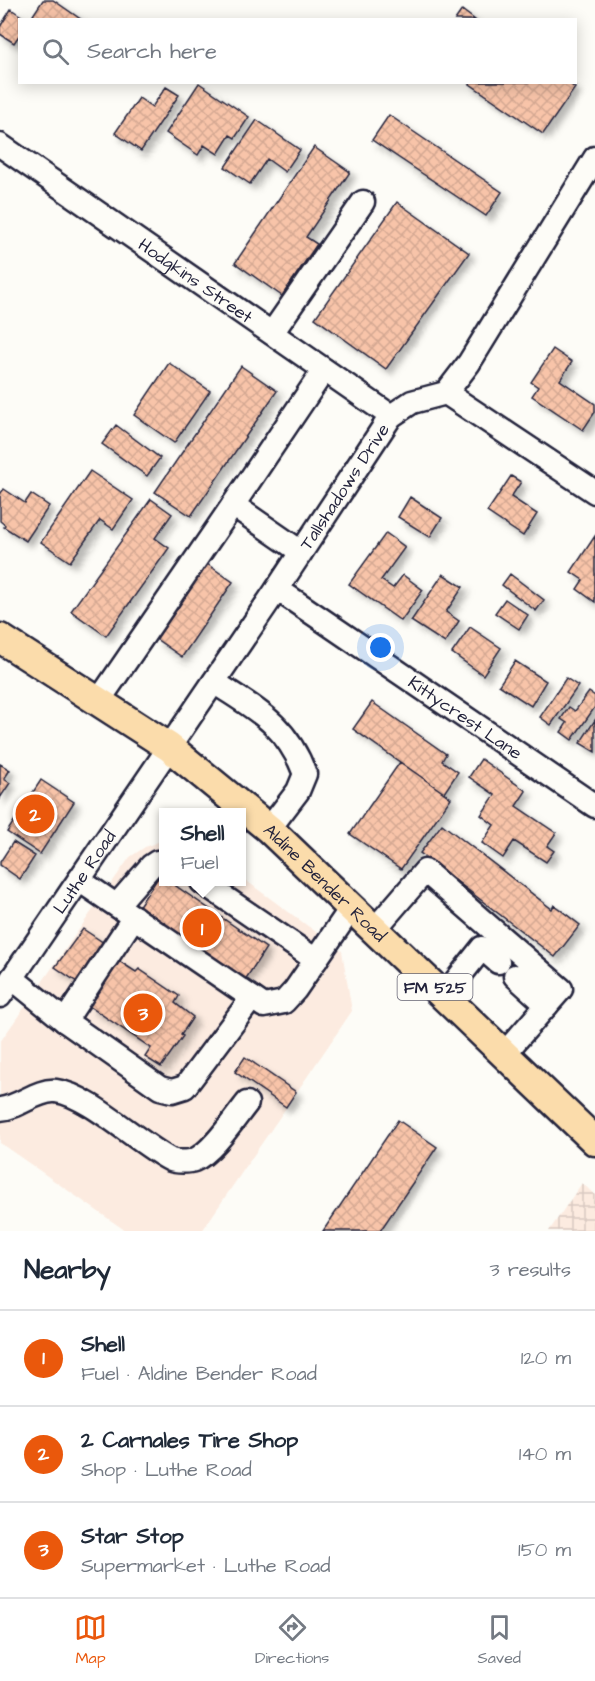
<!DOCTYPE html>
<html lang="en">
<head>
<meta charset="utf-8">
<style>
  body { margin:0; font-family:"Architects Daughter",sans-serif; background:#f6f6f7; color:#1f2937 }
  .you { position:absolute; left:381px; top:648px; width:21px; height:21px; margin:-15px; border:4px solid #fff; border-radius:50%; background:#1a73e8; box-shadow:0 0 0 9px #1a73e833 }
  .badge { display:grid; place-items:center; width:39px; height:39px; border-radius:50%; background:#ea580c; color:#fff; font-size:20px; font-weight:700 }
  .pin { position:absolute; translate:-50% -50%; border:3px solid #fff; box-shadow:0 2px 6px #0006 }
  .popup { position:absolute; left:159px; top:808px; width:87px; height:78px; box-sizing:border-box; display:grid; place-content:center; border-radius:0px; background:#fff; filter:drop-shadow(0 2px 4px #0005); font-size:20px; white-space:nowrap; color:#747a83 }
  .popup b { font-size:22px; color:#1f2937 }
  .popup::after { content:''; position:absolute; left:50%; top:100%; margin-left:-12px; border:12px solid transparent; border-top-color:#fff }
  .list { margin:0; padding:0; list-style:none }
  h2 { display:flex; justify-content:space-between; align-items:center; height:78px; margin:0; padding:0 24px; font-size:26px }
  h2 small { font-size:20px; font-weight:400; color:#747a83 }
  .list li { display:grid; grid-template-columns:39px 1fr auto; gap:18px; align-items:center; box-sizing:border-box; height:96px; padding:0 24px; border-top:2px solid #e0e1e3 }
  .list b { display:block; font-size:22px; white-space:nowrap }
  .list p { margin:0; font-size:20px; white-space:nowrap; color:#747a83 }
  .list em { font-size:20px; font-style:normal; color:#747a83 }
  .icon { flex:none; width:33px; height:33px; fill:none; stroke:currentColor; stroke-width:2; stroke-linecap:round; stroke-linejoin:round }
  .map { position:relative; flex:none; width:595px; height:1231px; overflow:hidden }
  .search { position:absolute; background:#fff; box-shadow:0 3px 15px #0003; left:18px; right:18px; top:18px; height:66px; display:flex; align-items:center; gap:15px; box-sizing:border-box; padding:0 21px; border-radius:0px; color:#747a83; font-size:22px }
  .sheet { height:366px; background:#fff }
  nav { display:flex; justify-content:space-around; align-items:center; box-sizing:border-box; height:84px; border-top:2px solid #e0e1e3; background:#fff; font-size:16px; color:#747a83 }
  nav a { display:grid; justify-items:center; gap:3px }
  nav .on { color:#ea580c }
  .map>svg:first-child { display:block }
  .built { fill:#fcebe0 }
  .industrial { fill:url(#industrial-grid) }
  .building { fill:url(#building-cross-hatch); stroke:#22223b; stroke-width:1.5; filter:url(#shadow) }
  .lines { fill:none; stroke-linecap:round; stroke-linejoin:round }
  .minor-casing { stroke:#22223b; stroke-width:27 }
  .major-casing { stroke:#22223b; stroke-width:33 }
  .minor { stroke:#fdfcf7; stroke-width:22 }
  .major { stroke:#fbdcab; stroke-width:28 }
  .labels { text-anchor:middle; stroke-width:5; stroke-linejoin:round; paint-order:stroke }
  .shield { fill:#fdfcf7; stroke:#646373; stroke-width:1.5 }
  .shield-label { font-size:16px; font-weight:bold; fill:#22223b }
  .street-label { font-size:18px; fill:#22223b; stroke:#fdfcf7 }
</style>
</head>
<body>
<div class="map">
<svg width="595" height="1231" viewBox="0 0 595 1231">
  <defs>
    <pattern id="industrial-grid" width="8" height="8" patternUnits="userSpaceOnUse" patternTransform="scale(1.5)"><rect width="8" height="8" fill="#fcebe0"/><path d="M0 4h8M4 0v8" fill="none" stroke="#d8c9c1"/></pattern>
    <pattern id="building-cross-hatch" width="8" height="8" patternUnits="userSpaceOnUse" patternTransform="scale(1.5)"><rect width="8" height="8" fill="#f8c4a9"/><path d="M0 0l8 8M0 8l8-8" fill="none" stroke="#d4a892"/></pattern>
    <filter id="shadow"><feDropShadow dx="5.5" dy="5.5" stdDeviation="3" flood-color="#0004"/></filter>
  </defs>
  <rect width="100%" height="100%" fill="#fdfcf7"/>
  <filter id="ink" filterUnits="userSpaceOnUse"><feTurbulence type="fractalNoise" baseFrequency=".0167" numOctaves="2"/><feDisplacementMap in="SourceGraphic" scale="12" xChannelSelector="R" yChannelSelector="G"/><feConvolveMatrix kernelMatrix="1 2 1 2 8 2 1 2 1" color-interpolation-filters="sRGB"/></filter>
  <g filter="url(#ink)">
    <path class="built" d="M163,840V882H241V877L342,951L352,1011L202,1231H126L0,1143V1042L130,857L145,847Z"/>
    <path class="industrial" d="M582,1183L595,1195V1231H549Z"/>
    <path class="building" d="M43,0H53L82,20H39L33,15Z
      M11,9L27,20H20V34L14,43L0,34V27Z
      M462,10L475,20H455Z
      M467,82H567L575,88L543,134Z
      M199,83L249,117L235,138L230,135L218,154L204,145L198,155L166,133Z
      M166,87L179,95L141,151L115,133L139,98L152,107Z
      M389,115L502,192L486,216L372,140Z
      M257,120L300,150L285,172L267,159L250,184L225,167Z
      M314,147L350,172L306,237L317,244L282,296L235,263Z
      M397,202L469,253L386,369L315,318Z
      M553,349L572,362L560,380L595,404V412L583,430L532,396L538,387L531,382Z
      M169,363L210,391L174,443L134,415Z
      M241,366L277,391L191,516L155,492Z
      M116,425L160,458L147,476L102,444Z
      M90,471L133,500L113,529L100,520L70,562L41,542Z
      M511,476L521,482L511,497L537,514L523,536L487,512Z
      M4,489L25,503L31,494L49,506L26,541L4,527L5,525L0,521V494Z
      M410,497L442,518L430,537L398,517Z
      M151,499L172,514L155,538L169,548L106,636L71,611Z
      M386,533L405,547L381,580L393,588L403,575L423,590L401,621L349,584Z
      M595,536V602L577,589L583,580L571,572Z
      M207,564L233,582L182,657L156,639Z
      M443,574L463,587L446,612L459,621L445,643L411,621Z
      M510,574L544,600L536,611L502,585Z
      M505,599L528,615L519,629L495,613Z
      M470,627L501,648L483,675L452,653Z
      M515,661L546,681L531,706L499,685Z
      M566,678L578,686L551,725L540,717Z
      M589,692L595,696V707L572,740L561,732L567,723L561,719L569,707L575,711Z
      M372,702L446,754L442,761L458,772L444,793L353,729Z
      M595,720V752L580,743Z
      M481,759L526,791L516,806L556,833L547,846L554,851L546,862L514,841L503,858L482,843L494,825L481,815L495,795L469,777Z
      M400,762L451,798L401,869L350,834Z
      M0,764L10,770L4,779L10,783L0,798Z
      M41,780L74,802L40,854L7,832Z
      M442,824L552,909L554,905L580,925L555,957L420,853Z
      M13,842L35,856L20,879L0,865V862Z
      M160,875L163,877V882H170L266,948L245,980L138,907Z
      M83,929L104,943L77,982L55,967Z
      M119,961L136,972L139,969L179,996L175,1003L193,1017L181,1035L183,1036L161,1067L145,1057L151,1048L89,1006Z
      M245,1057L296,1092L286,1107L235,1072Z
      M398,1120L437,1147L380,1231H323Z"/>
    <g class="lines">
      <defs>
        <g id="minor">
          <path id="s1" d="M0,145L391,416"/>
          <path d="M272,333L363,202"/>
          <path d="M446,393L595,492"/>
          <path d="M233,505L324,370"/>
          <path id="s2" d="M277,589L595,806"/>
          <path d="M214,682C256,710 286,723 305,774L298,791L269,829"/>
          <path d="M98,702L233,505L301,552"/>
          <path d="M79,880L264,1006L284,1002L295,990L352,907"/>
          <path d="M202,882L316,960"/>
          <path d="M117,905L151,866L157,862L163,861"/>
          <path d="M375,929L425,871L561,989L504,1054"/>
          <path d="M515,976L547,1005"/>
          <path d="M12,978L65,1021L160,1088L172,1091L185,1087L252,998"/>
          <path id="s3" d="M0,996L277,589L391,416L412,402L446,393L469,363L595,158"/>
          <path d="M444,996L482,948L498,962"/>
          <path d="M65,1021L134,917"/>
          <path d="M0,1109C19,1108 37,1089 56,1091C89,1095 139,1144 171,1160C176,1162 189,1162 194,1160C212,1153 235,1118 247,1103"/>
        </g>
        <g id="major">
          <path id="s4" d="M0,638L169,747L269,829L595,1141"/>
        </g>
      </defs>
      <use href="#minor" class="minor-casing"/>
      <use href="#major" class="major-casing"/>
      <use href="#minor" class="minor"/>
      <use href="#major" class="major"/>
    </g>
  </g>
  <g class="labels">
    <rect class="shield" x="397.5" y="974" width="75" height="26" rx="4.5"/>
    <g class="shield-label">
      <text x="435" y="993">FM 525</text>
    </g>
    <g class="street-label">
      <text dy="6" stroke="none"><textPath href="#s1" startOffset="238">Hodgkins Street</textPath></text>
      <text dy="6" stroke="none"><textPath href="#s3" startOffset="615">Tallshadows Drive</textPath></text>
      <text dy="6" stroke="none"><textPath href="#s2" startOffset="228">Kittycrest Lane</textPath></text>
      <text dy="6" stroke="none"><textPath href="#s3" startOffset="150">Luthe Road</textPath></text>
      <text dy="6" stroke="none"><textPath href="#s4" startOffset="408">Aldine Bender Road</textPath></text>
    </g>
  </g>
</svg>
<div class="you"></div>
<div class="pin badge" style="left:202px;top:928px">1</div>
<div class="popup"><b>Shell</b>Fuel</div>
<div class="pin badge" style="left:35px;top:814px">2</div>
<div class="pin badge" style="left:143px;top:1013px">3</div>
<div class="search"><svg class="icon" aria-label="search" viewBox="0 0 24 24"><circle cx="10" cy="10" r="6"/><path d="M15 15l6 6"/></svg>Search here</div>
</div>
<section class="sheet">
<h2>Nearby<small>3 results</small></h2>
<ul class="list">
<li><span class="badge">1</span><div><b>Shell</b><p>Fuel · Aldine Bender Road</p></div><em>120 m</em></li>
<li><span class="badge">2</span><div><b>2 Carnales Tire Shop</b><p>Shop · Luthe Road</p></div><em>140 m</em></li>
<li><span class="badge">3</span><div><b>Star Stop</b><p>Supermarket · Luthe Road</p></div><em>150 m</em></li>
</ul>
</section>
<nav>
<a class="on"><svg class="icon" aria-label="map" viewBox="0 0 24 24"><path d="M3 6l6-2 6 2 6-2v14l-6 2-6-2-6 2zM9 4v14M15 6v14"/></svg>Map</a>
<a><svg class="icon" aria-label="directions" viewBox="0 0 24 24"><path d="M12 3l9 9-9 9-9-9zM9 14v-3h6M13 9l2 2-2 2"/></svg>Directions</a>
<a><svg class="icon" aria-label="saved" viewBox="0 0 24 24"><path d="M7 4h10v16l-5-4-5 4z"/></svg>Saved</a>
</nav>
</body>
</html>
